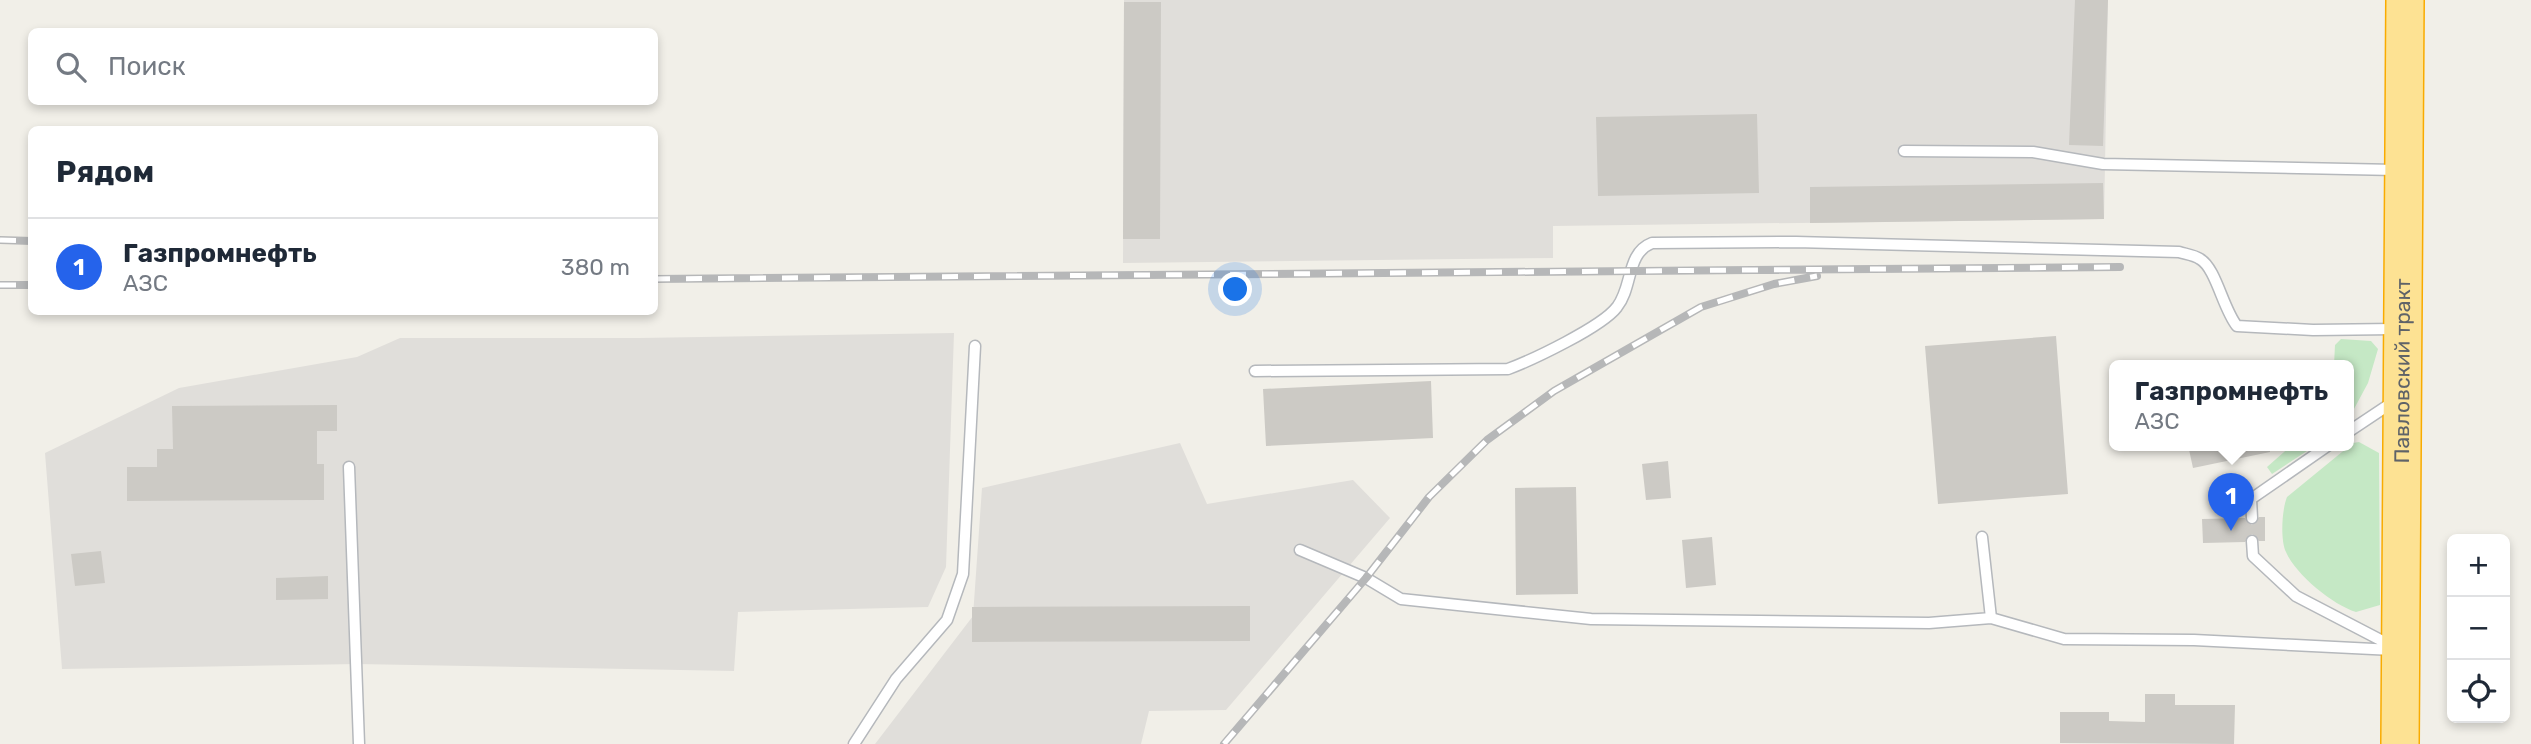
<!DOCTYPE html>
<html lang="ru">
<head>
<meta charset="utf-8">
<style>
  body { margin:0; font-family:Rubik,sans-serif; background:#f2f2f3; color:#1f2937 }
  .controls { position:absolute; right:21px; bottom:21px; display:grid; overflow:hidden; border-radius:10px; box-shadow:0 4px 10px #0003 }
  .controls button { width:63px; height:63px; display:grid; place-items:center; padding:0; border:0; border-bottom:2px solid #e0e1e3; background:#fff; color:#1f2937; font:35px sans-serif }
  .you { position:absolute; left:1236px; top:290px; width:24px; height:24px; margin:-18px; border:5px solid #fff; border-radius:50%; background:#1a73e8; box-shadow:0 0 0 10px #1a73e833 }
  .badge { display:grid; place-items:center; width:46px; height:46px; border-radius:50%; background:#2563eb; color:#fff; font-size:23px; font-weight:700 }
  .pin { position:absolute; translate:-50% -58px; filter:drop-shadow(0 2px 4px #0008) }
  .pin::after { content:''; position:absolute; top:37px; width:24px; height:21px; background:inherit; clip-path:polygon(0 0,100% 0,50% 100%) }
  .popup { position:absolute; left:2109px; top:360px; width:245px; height:91px; box-sizing:border-box; display:grid; place-content:center; border-radius:10px; background:#fff; filter:drop-shadow(0 2px 5px #0005); font-size:23px; white-space:nowrap; color:#747a83 }
  .popup b { font-size:26px; color:#1f2937 }
  .popup::after { content:''; position:absolute; left:50%; top:100%; margin-left:-14px; border:14px solid transparent; border-top-color:#fff }
  .list { margin:0; padding:0; list-style:none }
  h2 { display:flex; justify-content:space-between; align-items:center; height:91px; margin:0; padding:0 28px; font-size:30px }
  h2 small { font-size:23px; font-weight:400; color:#747a83 }
  .list li { display:grid; grid-template-columns:46px 1fr auto; gap:21px; align-items:center; box-sizing:border-box; height:98px; padding:0 28px; border-top:2px solid #e0e1e3 }
  .list b { display:block; font-size:26px; white-space:nowrap }
  .list p { margin:0; font-size:23px; white-space:nowrap; color:#747a83 }
  .list em { font-size:23px; font-style:normal; color:#747a83 }
  .icon { flex:none; width:38px; height:38px; fill:none; stroke:currentColor; stroke-width:2; stroke-linecap:round; stroke-linejoin:round }
  .map { position:relative; flex:none; width:2531px; height:744px; overflow:hidden }
  .search { position:absolute; background:#fff; box-shadow:0 4px 10px #0003; left:28px; top:28px; width:630px; height:77px; display:flex; align-items:center; gap:18px; box-sizing:border-box; padding:0 24px; border-radius:10px; color:#747a83; font-size:26px }
  .panel { position:absolute; background:#fff; box-shadow:0 4px 10px #0003; left:28px; top:126px; width:630px; height:189px; border-radius:10px }
  .map>svg:first-child { display:block }
  .industrial { fill:#e0deda }
  .green { fill:#c5e8c5 }
  .building { fill:#cccac5 }
  .lines { fill:none; stroke-linecap:round; stroke-linejoin:round }
  .lane-casing { stroke:#b5b8bc; stroke-width:13 }
  .highway-casing { stroke:#f9ab00; stroke-width:40 }
  .lane { stroke:#fff; stroke-width:10 }
  .highway { stroke:#fde293; stroke-width:37 }
  .rail-casing { stroke:#b6b7b8; stroke-width:8 }
  .rail { stroke:#fff; stroke-width:5; stroke-dasharray:16; stroke-linecap:butt }
  .labels { text-anchor:middle; stroke-width:5; stroke-linejoin:round; paint-order:stroke }
  .street-label { font-size:21px; fill:#5f6368; stroke:#fff }
</style>
</head>
<body>
<div class="map">
<svg width="2531" height="744" viewBox="0 0 2531 744">
  <rect width="100%" height="100%" fill="#f1efe8"/>
  <path class="industrial" d="M1124,0H2108L2104,219L1553,226V258L1123,263Z
    M954,333L946,567L928,607L738,612L734,671L357,664L62,669L45,453L179,388L357,357L400,338H639Z
    M1180,443L1207,504L1353,480L1390,518L1226,710L1149,711L1141,744H875L973,616L982,488Z"/>
  <path class="green" d="M2341,339L2371,341L2378,349L2368,383L2348,420V365H2334L2335,345Z
    M2359,442L2379,453L2380,605L2356,612C2333,605 2296,575 2286,552C2280,540 2282,509 2287,497L2353,443Z
    M2292,445H2316L2272,474L2267,467Z"/>
  <path class="building" d="M2075,0H2108L2103,146L2069,145Z
    M1124,2H1161L1160,239H1123Z
    M1757,114L1759,193L1598,196L1596,117Z
    M2103,183L2104,219L1810,223V187Z
    M2056,336L2068,494L1938,504L1925,346Z
    M1431,381L1433,438L1266,446L1263,389Z
    M337,405V431H317V464H324V500L127,501V467H157V449H173L172,406Z
    M2188,445H2270V452L2193,468Z
    M1668,461L1671,498L1646,500L1642,464Z
    M1576,487L1578,594L1516,595L1515,488Z
    M2259,517H2265V541H2259L2252,534L2245,542L2203,543L2202,519L2245,518L2252,525Z
    M1712,537L1716,585L1686,588L1682,540Z
    M101,551L105,583L75,586L71,554Z
    M328,576V599L276,600V578Z
    M1250,606V641L972,642V607Z
    M2145,694H2175V705H2235L2234,744L2060,743V712H2109V721L2145,722Z"/>
  <g class="lines">
    <defs>
      <path id="lane" d="M1904,151L2033,152L2103,164L2396,170
        M1255,371L1508,369C1532,360 1602,327 1617,307C1633,287 1626,253 1652,243L1796,242L2179,252C2185,254 2194,255 2200,259C2216,268 2223,309 2237,326L2313,330L2395,329
        M2348,432L2393,402
        M349,467L359,744
        M2252,518L2251,499L2329,445
        M1982,537L1991,618
        M2252,541L2253,556L2296,596L2394,647
        M1300,550L1366,578L1401,599L1591,619L1929,623L1991,618L2064,639L2194,640L2393,650
        M854,744L896,679L947,620L963,574L975,346"/>
      <g id="highway">
        <path id="s1" d="M2400,744L2405,0"/>
      </g>
    </defs>
    <use href="#lane" class="lane-casing"/>
    <use href="#highway" class="highway-casing"/>
    <use href="#lane" class="lane"/>
    <use href="#highway" class="highway"/>
    <defs>
      <path id="rail" d="M0,240L32,241
        M654,279L2120,267
        M0,285H32
        M1224,744L1366,578L1429,497L1487,440L1554,391L1701,307L1774,284L1817,276"/>
    </defs>
    <use href="#rail" class="rail-casing"/>
    <use href="#rail" class="rail"/>
  </g>
  <g class="labels">
    <g class="street-label">
      <text dy="7" stroke="none"><textPath href="#s1" startOffset="373">Павловский тракт</textPath></text>
    </g>
  </g>
</svg>
<div class="controls">
<button>+</button>
<button>−</button>
<button><svg class="icon" aria-label="locate" viewBox="0 0 24 24"><circle cx="12" cy="12" r="6"/><path d="M12 2v4M12 18v4M2 12h4M18 12h4"/></svg></button>
</div>
<div class="you"></div>
<div class="pin badge" style="left:2231px;top:531px">1</div>
<div class="popup"><b>Газпромнефть</b>АЗС</div>
<div class="search"><svg class="icon" aria-label="search" viewBox="0 0 24 24"><circle cx="10" cy="10" r="6"/><path d="M15 15l6 6"/></svg>Поиск</div>
<section class="panel">
<h2>Рядом<small></small></h2>
<ul class="list">
<li><span class="badge">1</span><div><b>Газпромнефть</b><p>АЗС</p></div><em>380 m</em></li>
</ul>
</section>
</div>
</body>
</html>
